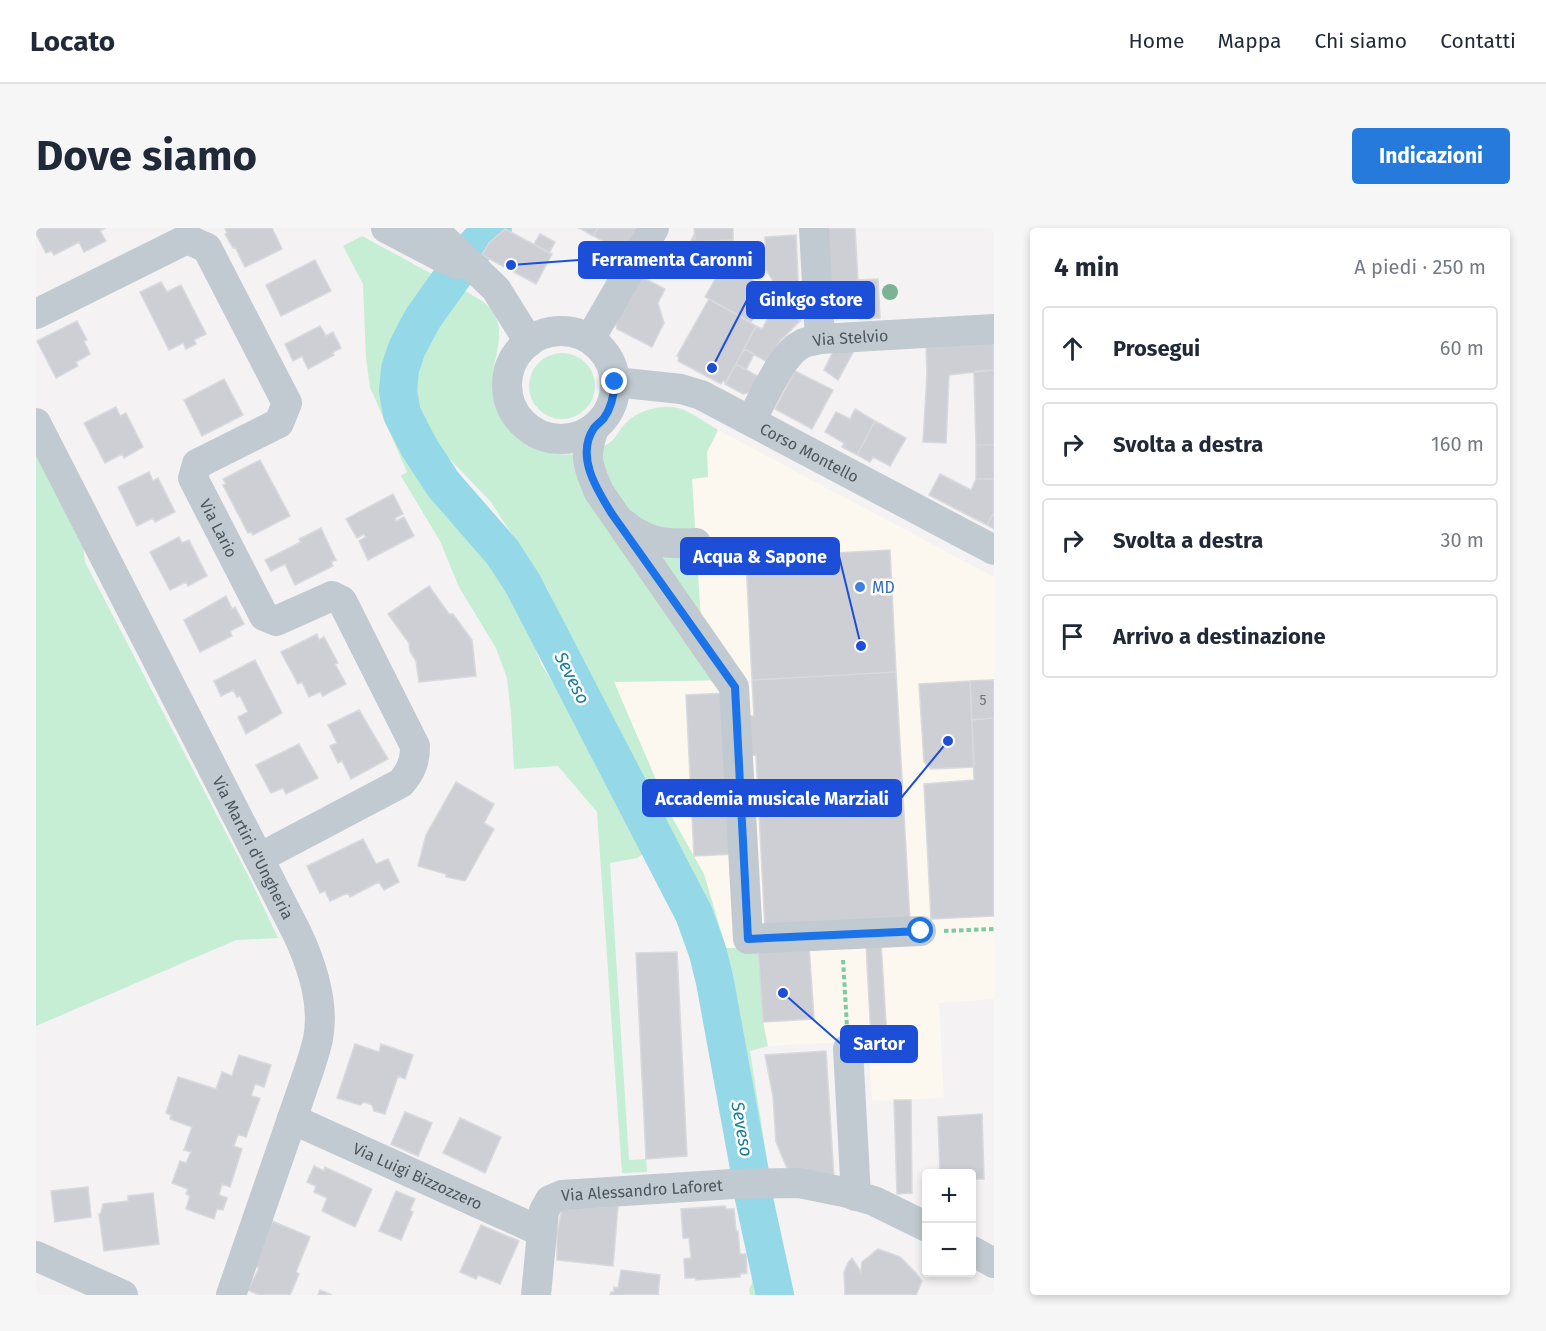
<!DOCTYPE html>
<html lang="it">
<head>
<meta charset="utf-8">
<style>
  body { margin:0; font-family:"Fira Sans",sans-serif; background:#f6f6f7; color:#1f2937 }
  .controls { position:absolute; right:18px; bottom:18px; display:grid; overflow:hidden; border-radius:6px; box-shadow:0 3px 9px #0003 }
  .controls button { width:54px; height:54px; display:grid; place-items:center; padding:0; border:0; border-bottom:2px solid #e0e1e3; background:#fff; color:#1f2937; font:30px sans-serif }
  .stop { position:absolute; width:18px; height:18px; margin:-14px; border:4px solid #1a73e8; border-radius:50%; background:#fff }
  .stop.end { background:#1a73e8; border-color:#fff; box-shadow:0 2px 6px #0008 }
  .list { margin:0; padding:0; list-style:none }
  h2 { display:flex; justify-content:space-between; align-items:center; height:78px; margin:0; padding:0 24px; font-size:26px }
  h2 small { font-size:20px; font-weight:400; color:#747a83 }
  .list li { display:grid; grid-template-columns:39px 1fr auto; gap:18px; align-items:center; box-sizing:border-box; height:84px; margin:0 12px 12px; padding:0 12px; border:2px solid #e0e1e3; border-radius:6px }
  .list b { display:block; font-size:22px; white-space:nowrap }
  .list em { font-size:20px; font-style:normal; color:#747a83 }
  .icon { flex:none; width:33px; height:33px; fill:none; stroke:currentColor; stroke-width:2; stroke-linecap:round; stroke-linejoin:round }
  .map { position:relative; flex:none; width:958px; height:1067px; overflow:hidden; border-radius:6px }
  header { display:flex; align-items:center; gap:36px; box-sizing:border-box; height:84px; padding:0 30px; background:#fff; border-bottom:2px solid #e0e1e3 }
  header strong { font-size:28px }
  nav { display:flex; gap:33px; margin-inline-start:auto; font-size:21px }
  .intro { display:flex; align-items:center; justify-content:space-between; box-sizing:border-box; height:144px; padding:0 36px }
  h1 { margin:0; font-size:42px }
  .button { padding:15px 27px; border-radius:6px; background:#267adb; color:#fff; font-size:21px; font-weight:700 }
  main { display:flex; gap:36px; padding:0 36px }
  aside { flex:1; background:#fff; border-radius:6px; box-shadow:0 3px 9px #0003 }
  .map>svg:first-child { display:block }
  .commercial { fill:#fcf8ef }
  .green { fill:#c5eed4 }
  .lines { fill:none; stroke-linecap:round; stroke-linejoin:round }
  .river { stroke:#95d9e8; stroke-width:38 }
  .building { fill:#cdcfd4; stroke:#d7d9dd; stroke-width:1.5 }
  .path { stroke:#7ecaa3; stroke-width:4; stroke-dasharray:4.5 3; stroke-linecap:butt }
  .minor { stroke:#c1cad0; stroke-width:30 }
  .tree { fill:#7eb296 }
  .route { stroke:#1a73e8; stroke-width:8 }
  .shop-dot { fill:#3f7fe0; stroke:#fff; stroke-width:2 }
  .labels { text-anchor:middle; stroke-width:5; stroke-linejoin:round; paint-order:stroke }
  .number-label { font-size:14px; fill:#6c747c }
  .street-label { font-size:16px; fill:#4b565f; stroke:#fff }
  .shop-label { font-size:16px; fill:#366cbe; stroke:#fff; text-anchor:start }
  .water-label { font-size:18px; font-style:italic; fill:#158098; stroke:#fff }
  .leader { fill:none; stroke:#1d4ed8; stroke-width:2 }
  .callout-dot { fill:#1d4ed8; stroke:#fff; stroke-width:2 }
  .callout { fill:#1d4ed8; stroke:#1d4ed8; stroke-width:2 }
  .callout-label { font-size:18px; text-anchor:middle; font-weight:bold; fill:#fff }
</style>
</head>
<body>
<header>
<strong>Locato</strong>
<nav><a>Home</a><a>Mappa</a><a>Chi siamo</a><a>Contatti</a></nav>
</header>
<div class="intro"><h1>Dove siamo</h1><a class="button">Indicazioni</a></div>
<main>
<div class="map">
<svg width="958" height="1067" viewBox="0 0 958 1067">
  <rect width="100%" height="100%" fill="#f4f2f2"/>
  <path class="commercial" d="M682,202L958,349V771L903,775L908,870L836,873L832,813L732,818L727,794L690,721L668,646L637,591L577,453L694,452L665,395L656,250L672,249L671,224Z"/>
  <path class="green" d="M326,8L396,46L370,83L354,111L345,141L344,170L356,198L383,253L413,290L455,335L480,369L505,436L556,517L611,624L601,630L574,635L593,932L610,931L611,944L586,945L561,584L522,538L478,541L475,486L471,450L460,420L423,359L404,313L365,248L371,244L334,159L330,130L327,56L307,18Z
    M425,61C434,66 449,73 455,81C471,102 459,124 457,147C453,175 466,202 490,216C513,230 552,230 573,215C581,210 584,200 591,194C601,183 627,176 642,180C656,184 670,195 682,202L671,224L672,249L656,251L665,395L701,452L578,454L637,591L668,646L690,720H722L727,794L732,818L714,823L733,945H729L701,792L686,723L677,695L666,671L629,604L585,511L556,458L511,360L455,274L409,226L379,179L375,164L377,144L392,115Z
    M493 158a33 33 0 1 1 66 0a33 33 0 1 1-66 0Z
    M0,223L47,315L49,334L216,655L242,710L200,712L0,798Z
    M721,1046L726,1067H714L713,1061Z"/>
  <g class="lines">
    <path class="river" d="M457,0L434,24L387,90L371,120L364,141L362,163L366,186L383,219L407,256L467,325L487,356L658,686L672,725L679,754L714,945
      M717,966L739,1067"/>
  </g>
  <path class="building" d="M0,0H69L64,3L70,13L48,24L43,14L18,27L15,23L10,25L0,6Z
    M191,0H236L246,21L209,39L199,19L197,20L189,6L191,5L189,1Z
    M543,0H562L557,8Z
    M543,0H604L589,25Z
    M658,0H697V12L659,14Z
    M788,0H819L822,52L842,51L844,90L823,91V86H801V61H791Z
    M469,1L516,26L500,56L446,27L453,15Z
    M504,6L519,14L513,25L498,16Z
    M658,7L659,14L697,12L698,26L691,37L701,43L705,36L709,39L728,71L715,94L669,69L680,50L646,31Z
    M760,7L764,93L738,79L744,64L730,42L729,9Z
    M279,32L295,63L245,88L230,57Z
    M602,47L629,61L622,75L628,95L616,119L581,101L578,88Z
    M125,54L131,64L145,57L170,106L158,112L160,116L150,121L147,115L133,122L104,64Z
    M673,71L720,98L690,155L687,153L685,156L642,133L643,129L641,128Z
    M738,79L764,93L744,113L733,135L708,121L720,98L726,101Z
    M41,93L51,112L48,113L54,126L40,134L42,138L20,150L1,113Z
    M284,98L290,108L297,104L305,120L296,125L298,127L272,141L266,128L257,133L249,116Z
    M958,111V142L913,147L910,215L887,214L891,146L890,115Z
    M708,121L718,126L710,142L700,136Z
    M819,121L802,152L788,142L798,122Z
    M700,136L725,150L719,163L707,166L689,156Z
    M958,142V217H940L938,145L940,143Z
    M759,143L797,162L776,201L739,181Z
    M188,151L207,187L166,208L148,172Z
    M80,179L84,188L90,185L107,219L88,230L86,226L69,235L48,195Z
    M819,181L839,193L821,227L806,219L808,215L789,204L800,184L814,191Z
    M839,193L870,210L854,238L837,229L834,234L821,227Z
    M940,217H958V251H940Z
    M224,232L254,288L217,307L215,304L212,305L187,257L190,256L187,251Z
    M113,244L117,253L122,250L139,284L119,294L117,290L101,298L82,259Z
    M904,246L935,262L940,251H958V284L951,297L893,267Z
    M357,266L367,286L359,290L360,293L368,289L378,308L332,332L323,313L330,309L328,306L321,310L310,291Z
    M958,284V301L951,297Z
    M285,300L300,332L295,334L297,338L259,357L249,336L235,343L229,332L265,314L263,311Z
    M143,309L146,315L153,312L171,348L152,358L150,354L134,362L114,324Z
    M854,322L860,444L716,452L710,330Z
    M393,358L413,386H417L436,412L440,448L383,454L380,433L374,423L373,415L352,386Z
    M190,368L196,381L199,379L208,396L194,403L196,408L164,424L148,392Z
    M281,406L283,412L288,409L302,435L299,436L310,456L287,468L284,464L273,469L266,454L262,456L245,424Z
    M219,432L246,485L210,506L202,489L212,484L204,468L201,469L197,462L185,468L178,453Z
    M860,444L874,693L729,700L720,527L708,528L706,488H718L716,452Z
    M958,452V490L936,492L934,453Z
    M934,453L938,539L895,541L888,534L883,456Z
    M691,465L699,626L658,628L650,467Z
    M323,482L352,531L315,551L306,533L302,535L294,518L301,515L292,497Z
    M958,490V688L895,691L888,556L938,552L936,492Z
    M263,516L282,550L250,566L247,560L235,565L220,537Z
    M420,554L458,576L448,595L458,601L429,653L410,649V646L382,638L390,607Z
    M327,611L340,636L352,631L363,654L348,662L343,654L314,669L312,665L294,673L289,663L284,665L271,638Z
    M845,715L851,810H835L830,716Z
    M773,717L778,791L727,794L722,720Z
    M641,724L651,928L610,931L600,725Z
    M319,816L343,824L345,816L377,827L369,851L362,848L349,886L338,883L336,877L328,874L324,877L301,870Z
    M790,823L798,951L754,947L740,914L737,868L729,827Z
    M203,827L235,837L228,859L219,856L215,868L224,870L210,909L202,906L198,918L206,921L194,959L186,956L183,967L191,970L187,982L181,981L178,991L150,981L154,968L150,966L152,961L136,955L144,933L150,935L155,924L148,922L156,899L134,891L135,887L130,885L142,849L180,861L186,844L196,848Z
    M858,872H875L876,965L861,966Z
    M369,884L396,895L382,928L355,916Z
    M946,886L948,951H937L936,946H904L902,889Z
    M424,890L465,909L449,945L407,925Z
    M278,938L288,943L289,939L336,961L319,999L286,983L291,970L278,964L280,958L271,954Z
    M52,959L55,989L19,994L15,963Z
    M360,963L379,971L374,982L377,984L365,1012L343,1003Z
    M117,965L123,1016L68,1023L63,986L65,985L67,976L92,973V968Z
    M582,978L577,1038L521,1032V1005L526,981Z
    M689,978L690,981H698L700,1003H702L704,1026H710L711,1045L704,1046V1049L660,1052V1050H649L648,1031L655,1030L653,1010H647L645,981Z
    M236,993L274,1009L260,1044L263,1046L254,1067H223L212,1062L223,1040L220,1039Z
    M445,997L483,1013L464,1056L442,1047L440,1051L424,1044Z
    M842,1021L864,1029L879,1044L886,1053L880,1067H809L808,1044L812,1035L816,1030L825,1044L826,1034Z
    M585,1042L624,1047L622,1066L623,1067H574L575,1064H578V1059L582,1060Z
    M284,1062L296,1067H282Z"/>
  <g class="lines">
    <path class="path" d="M908,703L958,701
      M807,732L811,799"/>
    <g class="minor">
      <path d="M350,0L407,30L421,36"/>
      <path d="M396,0L460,61L493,114"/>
      <path d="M778,0L784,111"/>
      <path id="s1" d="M0,86L151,11L171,20L251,175L243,195L161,236L157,250L228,388L240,393L296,368L306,373L379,518C379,534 375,543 365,555L223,630"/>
      <circle cx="525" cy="157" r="54"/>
      <path d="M554,111L618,0"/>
      <path id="s2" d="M579,154L645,161L665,167L958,322"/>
      <path id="s3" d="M715,192C727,172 745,126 766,116C771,113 778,113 784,111L958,101"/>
      <path id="s4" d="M0,195L261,705C276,737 289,775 282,811C280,820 277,829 274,839L195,1067"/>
      <path d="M558,200C548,229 551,236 563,264L698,459L712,711L885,703"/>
      <path d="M588,296C612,316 630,316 660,315"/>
      <path d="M812,821L820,968"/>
      <path id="s5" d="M256,891L506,1004"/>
      <path d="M936,1023L958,1035"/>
      <path d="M0,1028L87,1067"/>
      <path id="s6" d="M500,1067L508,983L514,972L526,967L697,956L763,955L808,964L838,973L891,999"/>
    </g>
  </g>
  <circle class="tree" cx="854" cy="64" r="8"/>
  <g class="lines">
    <path class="route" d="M579,154C578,167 576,179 568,190C566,193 561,196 558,200C539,228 561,262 576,286L699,459L712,711L885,703"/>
  </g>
  <circle class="shop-dot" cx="824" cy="359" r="6"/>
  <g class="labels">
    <g class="number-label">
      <text x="947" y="477">5</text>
    </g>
    <g class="street-label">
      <text dy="6" stroke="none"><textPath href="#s3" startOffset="142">Via Stelvio</textPath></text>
      <text dy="6" stroke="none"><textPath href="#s2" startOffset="210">Corso Montello</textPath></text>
      <text dy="6" stroke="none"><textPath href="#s1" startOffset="549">Via Lario</textPath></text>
      <text dy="6" stroke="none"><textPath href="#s4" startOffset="477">Via Martiri d'Ungheria</textPath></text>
      <text dy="6" stroke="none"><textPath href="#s5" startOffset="138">Via Luigi Bizzozzero</textPath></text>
      <text dy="6" stroke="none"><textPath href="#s6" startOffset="190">Via Alessandro Laforet</textPath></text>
    </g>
    <g class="shop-label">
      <text x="836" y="365">MD</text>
    </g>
    <g class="water-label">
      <text transform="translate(536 450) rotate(63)" y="6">Seveso</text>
      <text transform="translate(706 901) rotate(80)" y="6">Seveso</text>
    </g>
  </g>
  <path class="leader" d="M475 37L543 32M676 140L711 72M825 418L803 328M912 513L865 570M747 765L805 816"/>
  <g class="callout-dot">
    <circle cx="475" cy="37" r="6"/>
    <circle cx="676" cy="140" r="6"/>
    <circle cx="825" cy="418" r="6"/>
    <circle cx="912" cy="513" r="6"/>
    <circle cx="747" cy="765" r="6"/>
  </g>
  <g class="callout">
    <rect x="543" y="14" width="185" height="36" rx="6"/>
    <rect x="711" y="54" width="127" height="36" rx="6"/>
    <rect x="645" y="310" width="158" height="36" rx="6"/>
    <rect x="607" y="552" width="258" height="36" rx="6"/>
    <rect x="805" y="798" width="76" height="36" rx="6"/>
  </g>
  <g class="callout-label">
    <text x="636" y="38">Ferramenta Caronni</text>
    <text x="775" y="78">Ginkgo store</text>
    <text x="724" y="335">Acqua &amp; Sapone</text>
    <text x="736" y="577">Accademia musicale Marziali</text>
    <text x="843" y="822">Sartor</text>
  </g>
</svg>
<div class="controls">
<button>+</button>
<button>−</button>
</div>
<div class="stop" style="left:885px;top:703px"></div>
<div class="stop end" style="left:579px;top:154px"></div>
</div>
<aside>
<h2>4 min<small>A piedi · 250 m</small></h2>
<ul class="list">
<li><svg class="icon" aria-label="ahead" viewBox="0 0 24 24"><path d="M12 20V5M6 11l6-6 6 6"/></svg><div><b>Prosegui</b></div><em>60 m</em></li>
<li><svg class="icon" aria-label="right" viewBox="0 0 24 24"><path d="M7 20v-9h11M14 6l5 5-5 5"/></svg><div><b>Svolta a destra</b></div><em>160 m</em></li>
<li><svg class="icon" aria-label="right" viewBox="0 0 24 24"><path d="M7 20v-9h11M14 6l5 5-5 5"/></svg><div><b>Svolta a destra</b></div><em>30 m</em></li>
<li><svg class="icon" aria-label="arrive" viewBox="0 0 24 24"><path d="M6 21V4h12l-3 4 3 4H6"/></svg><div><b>Arrivo a destinazione</b></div></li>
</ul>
</aside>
</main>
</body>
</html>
